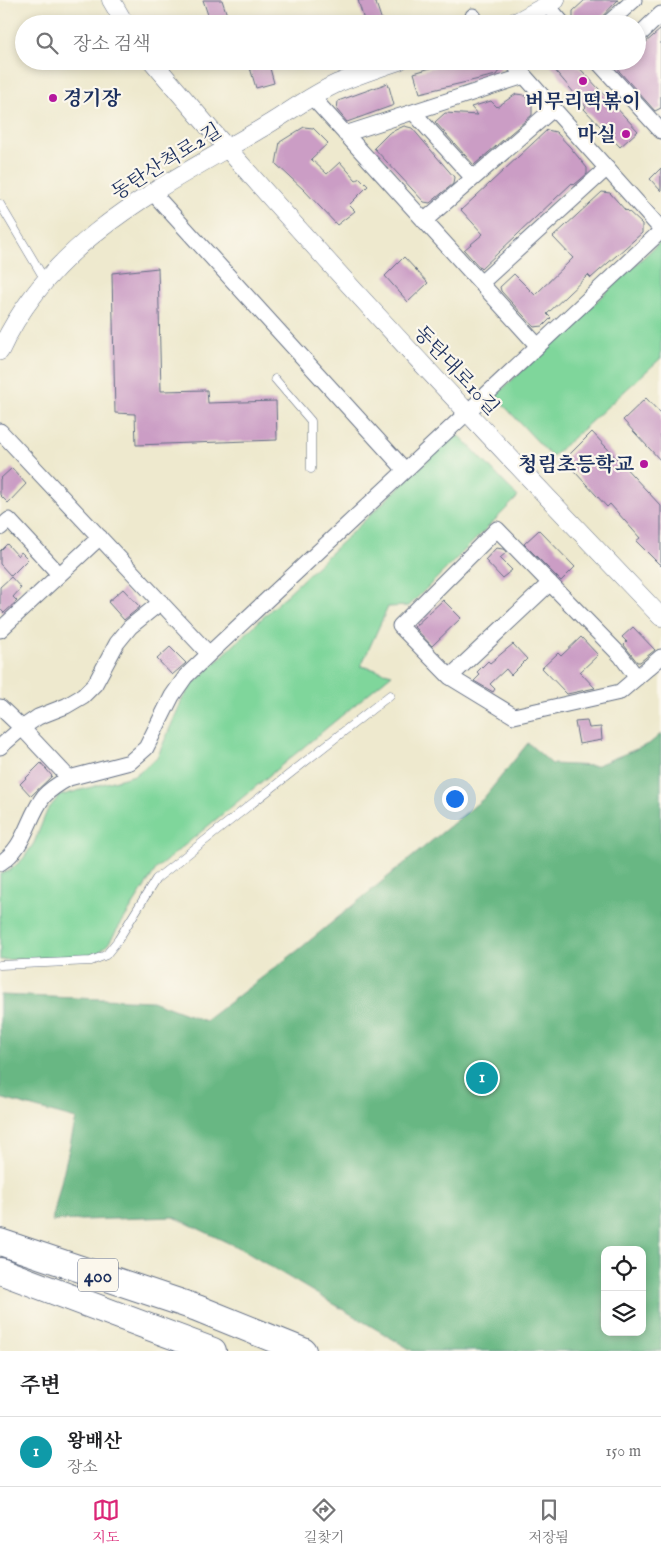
<!DOCTYPE html>
<html lang="ko">
<head>
<meta charset="utf-8">
<style>
  body { margin:0; font-family:"IM FELL English","Noto Serif KR",serif; background:#f2f2f2; color:#202124 }
  .controls { position:absolute; right:15px; bottom:15px; display:grid; overflow:hidden; border-radius:10px; box-shadow:0 2px 8px #0003 }
  .controls button { width:45px; height:45px; display:grid; place-items:center; padding:0; border:0; border-bottom:1px solid #e0e0e0; background:#fff; color:#202124; font:25px sans-serif }
  .you { position:absolute; left:454px; top:798px; width:18px; height:18px; margin:-12px; border:4px solid #fff; border-radius:50%; background:#1a73e8; box-shadow:0 0 0 8px #1a73e833 }
  .badge { display:grid; place-items:center; width:32px; height:32px; border-radius:50%; background:#db2777; color:#fff; font-size:16px; font-weight:700 }
  .pin { position:absolute; translate:-50% -50%; border:2px solid #fff; box-shadow:0 1px 5px #0006 }
  .list { margin:0; padding:0; list-style:none }
  h2 { display:flex; justify-content:space-between; align-items:center; height:65px; margin:0; padding:0 20px; font-size:21px }
  h2 small { font-size:16px; font-weight:400; color:#757577 }
  .list li { display:grid; grid-template-columns:32px 1fr auto; gap:15px; align-items:center; box-sizing:border-box; height:70px; padding:0 20px; border-top:1px solid #e0e0e0 }
  .list b { display:block; font-size:19px; white-space:nowrap }
  .list p { margin:0; font-size:16px; white-space:nowrap; color:#757577 }
  .list em { font-size:16px; font-style:normal; color:#757577 }
  .icon { flex:none; width:28px; height:28px; fill:none; stroke:currentColor; stroke-width:2; stroke-linecap:round; stroke-linejoin:round }
  .map { position:relative; flex:none; width:661px; height:1351px; overflow:hidden }
  .search { position:absolute; background:#fff; box-shadow:0 2px 8px #0003; left:15px; right:15px; top:15px; height:55px; display:flex; align-items:center; gap:12px; box-sizing:border-box; padding:0 18px; border-radius:28px; color:#757577; font-size:19px }
  .sheet { height:135px; background:#fff }
  nav { display:flex; justify-content:space-around; align-items:center; box-sizing:border-box; height:70px; border-top:1px solid #e0e0e0; background:#fff; font-size:14px; color:#757577 }
  nav a { display:grid; justify-items:center; gap:2px }
  nav .on { color:#db2777 }
  .map>svg:first-child { display:block }
  .green { fill:#7fd69b; stroke:#4d827c }
  .forest { fill:#67b783; stroke:#417370; fill-rule:evenodd }
  .building { fill:#cb9dc5 }
  .lines { fill:none; stroke-linecap:round; stroke-linejoin:round }
  .service-casing { stroke:#657085; stroke-width:9 }
  .minor-casing { stroke:#657085; stroke-width:17 }
  .tertiary-casing { stroke:#657085; stroke-width:19 }
  .motorway-casing { stroke:#657085; stroke-width:28 }
  .service { stroke:#fff; stroke-width:8 }
  .minor { stroke:#fff; stroke-width:15 }
  .tertiary { stroke:#fff; stroke-width:18 }
  .motorway { stroke:#fff; stroke-width:26 }
  .poi-dot { fill:#b5179e; stroke:#fbf7ec; stroke-width:2 }
  .labels { text-anchor:middle; stroke-width:4.5; stroke-linejoin:round; paint-order:stroke }
  .shield { fill:#fbf7ec; stroke:#5e6b89; stroke-width:1 }
  .shield-label { font-size:19px; font-weight:bold; fill:#1b2f5e }
  .poi-label { font-size:20px; font-weight:bold; fill:#1b2f5e; stroke:#fbf7ec; text-anchor:end }
  .street-label { font-size:20px; fill:#1b2f5e; stroke:#fbf7ec }
</style>
</head>
<body>
<div class="map">
<svg width="661" height="1351" viewBox="0 0 661 1351">
  <rect width="100%" height="100%" fill="#fbf7ec"/>
  <filter id="ink" filterUnits="userSpaceOnUse"><feTurbulence type="fractalNoise" baseFrequency=".02" numOctaves="2"/><feDisplacementMap in="SourceGraphic" scale="10" xChannelSelector="R" yChannelSelector="G"/><feConvolveMatrix kernelMatrix="1 2 1 2 8 2 1 2 1" color-interpolation-filters="sRGB"/></filter>
  <filter id="wash" filterUnits="userSpaceOnUse"><feTurbulence type="fractalNoise" baseFrequency=".0096" numOctaves="4" result="noise"/><feDisplacementMap in="SourceGraphic" scale="20" xChannelSelector="R" yChannelSelector="G"/><feGaussianBlur stdDeviation="1.12" result="paint"/><feColorMatrix in="noise" values="0 0 0 0 0 0 0 0 0 0 0 0 0 0 0 0 0 1.4 0 .05"/><feComposite in="paint" operator="in"/></filter>
  <g filter="url(#wash)">
    <rect width="100%" height="100%" fill="#eee9ce"/>
    <path class="green" d="M661,241V358L552,457L495,396Z
      M460,436L518,497L409,606L388,607L361,666L392,674L156,869L108,944L96,955L0,960V874L9,871L23,859L34,843L47,811L59,796L135,775L157,758L182,700L191,686L451,438Z"/>
    <path class="forest" d="M661,734V1351H413L241,1249L174,1217L52,1221L76,1119L0,1098V995L152,1001L205,1021L297,951L483,799L528,743L552,764L595,766L649,744ZM605,1250H642V1332H605Z"/>
    <g id="blocks">
      <path class="building" d="M203,0H222L230,24H211Z
        M358,0H375L383,24H365Z
        M585,0H618L595,24H576L573,21V11Z
        M661,29V108L655,111L619,71L620,61H637V50Z
        M248,61H268L274,83L256,88Z
        M454,61H495L501,68L496,75L420,93L414,73Z
        M547,61H573L638,131L620,147L584,109L586,107Z
        M388,83L394,105L347,122L337,110L338,101Z
        M516,94L524,95L532,105V115L474,165L435,122L445,113L478,115L471,107L491,101L497,107Z
        M404,126L412,128L454,177L453,184L430,203L424,202L374,148L389,133Z
        M304,127L313,128L328,143L311,159L327,174L340,162L356,180L360,178L368,186L349,205L355,211L337,225L304,190L276,164L280,142Z
        M547,130L556,132L570,147L587,168V174L574,185L572,183L481,269L464,250L483,234L461,210Z
        M661,168V191L650,179Z
        M602,192L610,193L626,211L627,210L642,224V233L591,278L588,275L547,314L551,318L543,326L534,327L501,291L500,287L514,274L535,295L573,258L553,237Z
        M404,257L428,283L408,302L385,276Z
        M158,268L161,391L207,390L208,403L276,401L277,440L136,445L135,414L115,413L112,273Z
        M646,398L661,414V461L623,420Z
        M592,432L661,506V566L636,541L640,538L610,504L607,507L564,460Z
        M12,468L26,484L8,503L0,495V479Z
        M539,530L575,567L561,581L524,544Z
        M7,544L18,556L21,552L28,559L11,576L0,564V551Z
        M496,548L503,549L507,552L500,558L512,570L502,578L485,560Z
        M11,577L21,588L13,597L17,601L4,613L0,609V587Z
        M123,589L140,607L124,620L108,602Z
        M443,600L461,618L432,646L414,627Z
        M633,627L655,650L640,662H637L624,645L627,642L622,637Z
        M581,637L598,655L580,672L595,688L567,694L542,668L558,653L561,656Z
        M513,644L527,659L511,675L506,669L490,684L495,689L493,692L474,681L480,675L477,672L488,661L490,663Z
        M170,647L186,663L172,675L157,659Z
        M587,721L589,728L601,727L602,740L579,744L575,722Z
        M41,763L52,776L31,796L20,784Z"/>
    </g>
  </g>
  <g filter="url(#ink)">
    <use href="#blocks" fill-opacity="0" stroke="#657085" stroke-width="1"/>
    <g class="lines">
      <defs>
        <path id="service" d="M0,204L45,280
          M275,379L311,421V469
          M0,965L91,961L106,955L118,940L156,879L390,695"/>
        <path id="minor" d="M548,6L563,24
          M473,16L478,24
          M607,24L634,0
          M637,37L661,14
          M511,61L661,229
          M597,61L661,131
          M312,97L537,345
          M413,112L473,178
          M345,134L524,76
          M153,193L405,470
          M424,221L553,109
          M481,283L607,168
          M0,431L209,654L661,231
          M0,528L9,520L59,574
          M0,630L100,537
          M450,677L550,583
          M637,678L621,656L497,529L400,626L450,677L514,716L620,692L661,657
          M0,707L22,728L38,717L66,706L83,696L95,684L117,643L130,627L161,602
          M0,747L22,728L69,778L130,762L146,748L172,696L186,676L209,654
          M0,863C26,847 27,818 44,796C51,788 60,783 69,778"/>
        <path id="tertiary" d="M111,0L125,24
          M507,24L518,21L556,0
          M152,61C314,253 488,435 661,617
          M0,351C50,241 158,189 257,131C284,116 309,96 338,83C358,75 378,68 399,61"/>
        <path id="motorway" d="M0,1242L197,1308L303,1351
          M0,1271L213,1351"/>
      </defs>
      <use href="#service" class="service-casing"/>
      <use href="#minor" class="minor-casing"/>
      <use href="#tertiary" class="tertiary-casing"/>
      <use href="#motorway" class="motorway-casing"/>
      <use href="#service" class="service"/>
      <use href="#minor" class="minor"/>
      <use href="#tertiary" class="tertiary"/>
      <use href="#motorway" class="motorway"/>
    </g>
  </g>
  <g class="poi-dot">
    <circle cx="583" cy="81" r="5"/>
    <circle cx="53" cy="98" r="5"/>
    <circle cx="626" cy="134" r="5"/>
    <circle cx="644" cy="464" r="5"/>
  </g>
  <g class="labels">
    <rect class="shield" x="78" y="1258.5" width="40" height="33" rx="4"/>
    <g class="shield-label">
      <text x="98" y="1282">400</text>
    </g>
    <g class="poi-label">
      <text x="63" y="105" text-anchor="start">경기장</text>
      <text x="583" y="108" text-anchor="middle">버무리떡볶이</text>
      <text x="616" y="141">마실</text>
      <text x="634" y="471">청림초등학교</text>
    </g>
    <g class="street-label">
      <text transform="translate(166 161) rotate(-32)" y="7">동탄산척로2길</text>
      <text transform="translate(457 370) rotate(47)" y="7">동탄대로10길</text>
    </g>
  </g>
</svg>
<div class="controls">
<button><svg class="icon" aria-label="locate" viewBox="0 0 24 24"><circle cx="12" cy="12" r="6"/><path d="M12 2v4M12 18v4M2 12h4M18 12h4"/></svg></button>
<button><svg class="icon" aria-label="layers" viewBox="0 0 24 24"><path d="M12 4l9 5-9 5-9-5zM3 14l9 5 9-5"/></svg></button>
</div>
<div class="you"></div>
<div class="pin badge" style="left:482px;top:1078px;background:#0f9aa8">1</div>
<div class="search"><svg class="icon" aria-label="search" viewBox="0 0 24 24"><circle cx="10" cy="10" r="6"/><path d="M15 15l6 6"/></svg>장소 검색</div>
</div>
<section class="sheet">
<h2>주변<small></small></h2>
<ul class="list">
<li><span class="badge" style="background:#0f9aa8">1</span><div><b>왕배산</b><p>장소</p></div><em>150 m</em></li>
</ul>
</section>
<nav>
<a class="on"><svg class="icon" aria-label="map" viewBox="0 0 24 24"><path d="M3 6l6-2 6 2 6-2v14l-6 2-6-2-6 2zM9 4v14M15 6v14"/></svg>지도</a>
<a><svg class="icon" aria-label="directions" viewBox="0 0 24 24"><path d="M12 3l9 9-9 9-9-9zM9 14v-3h6M13 9l2 2-2 2"/></svg>길찾기</a>
<a><svg class="icon" aria-label="saved" viewBox="0 0 24 24"><path d="M7 4h10v16l-5-4-5 4z"/></svg>저장됨</a>
</nav>
</body>
</html>
